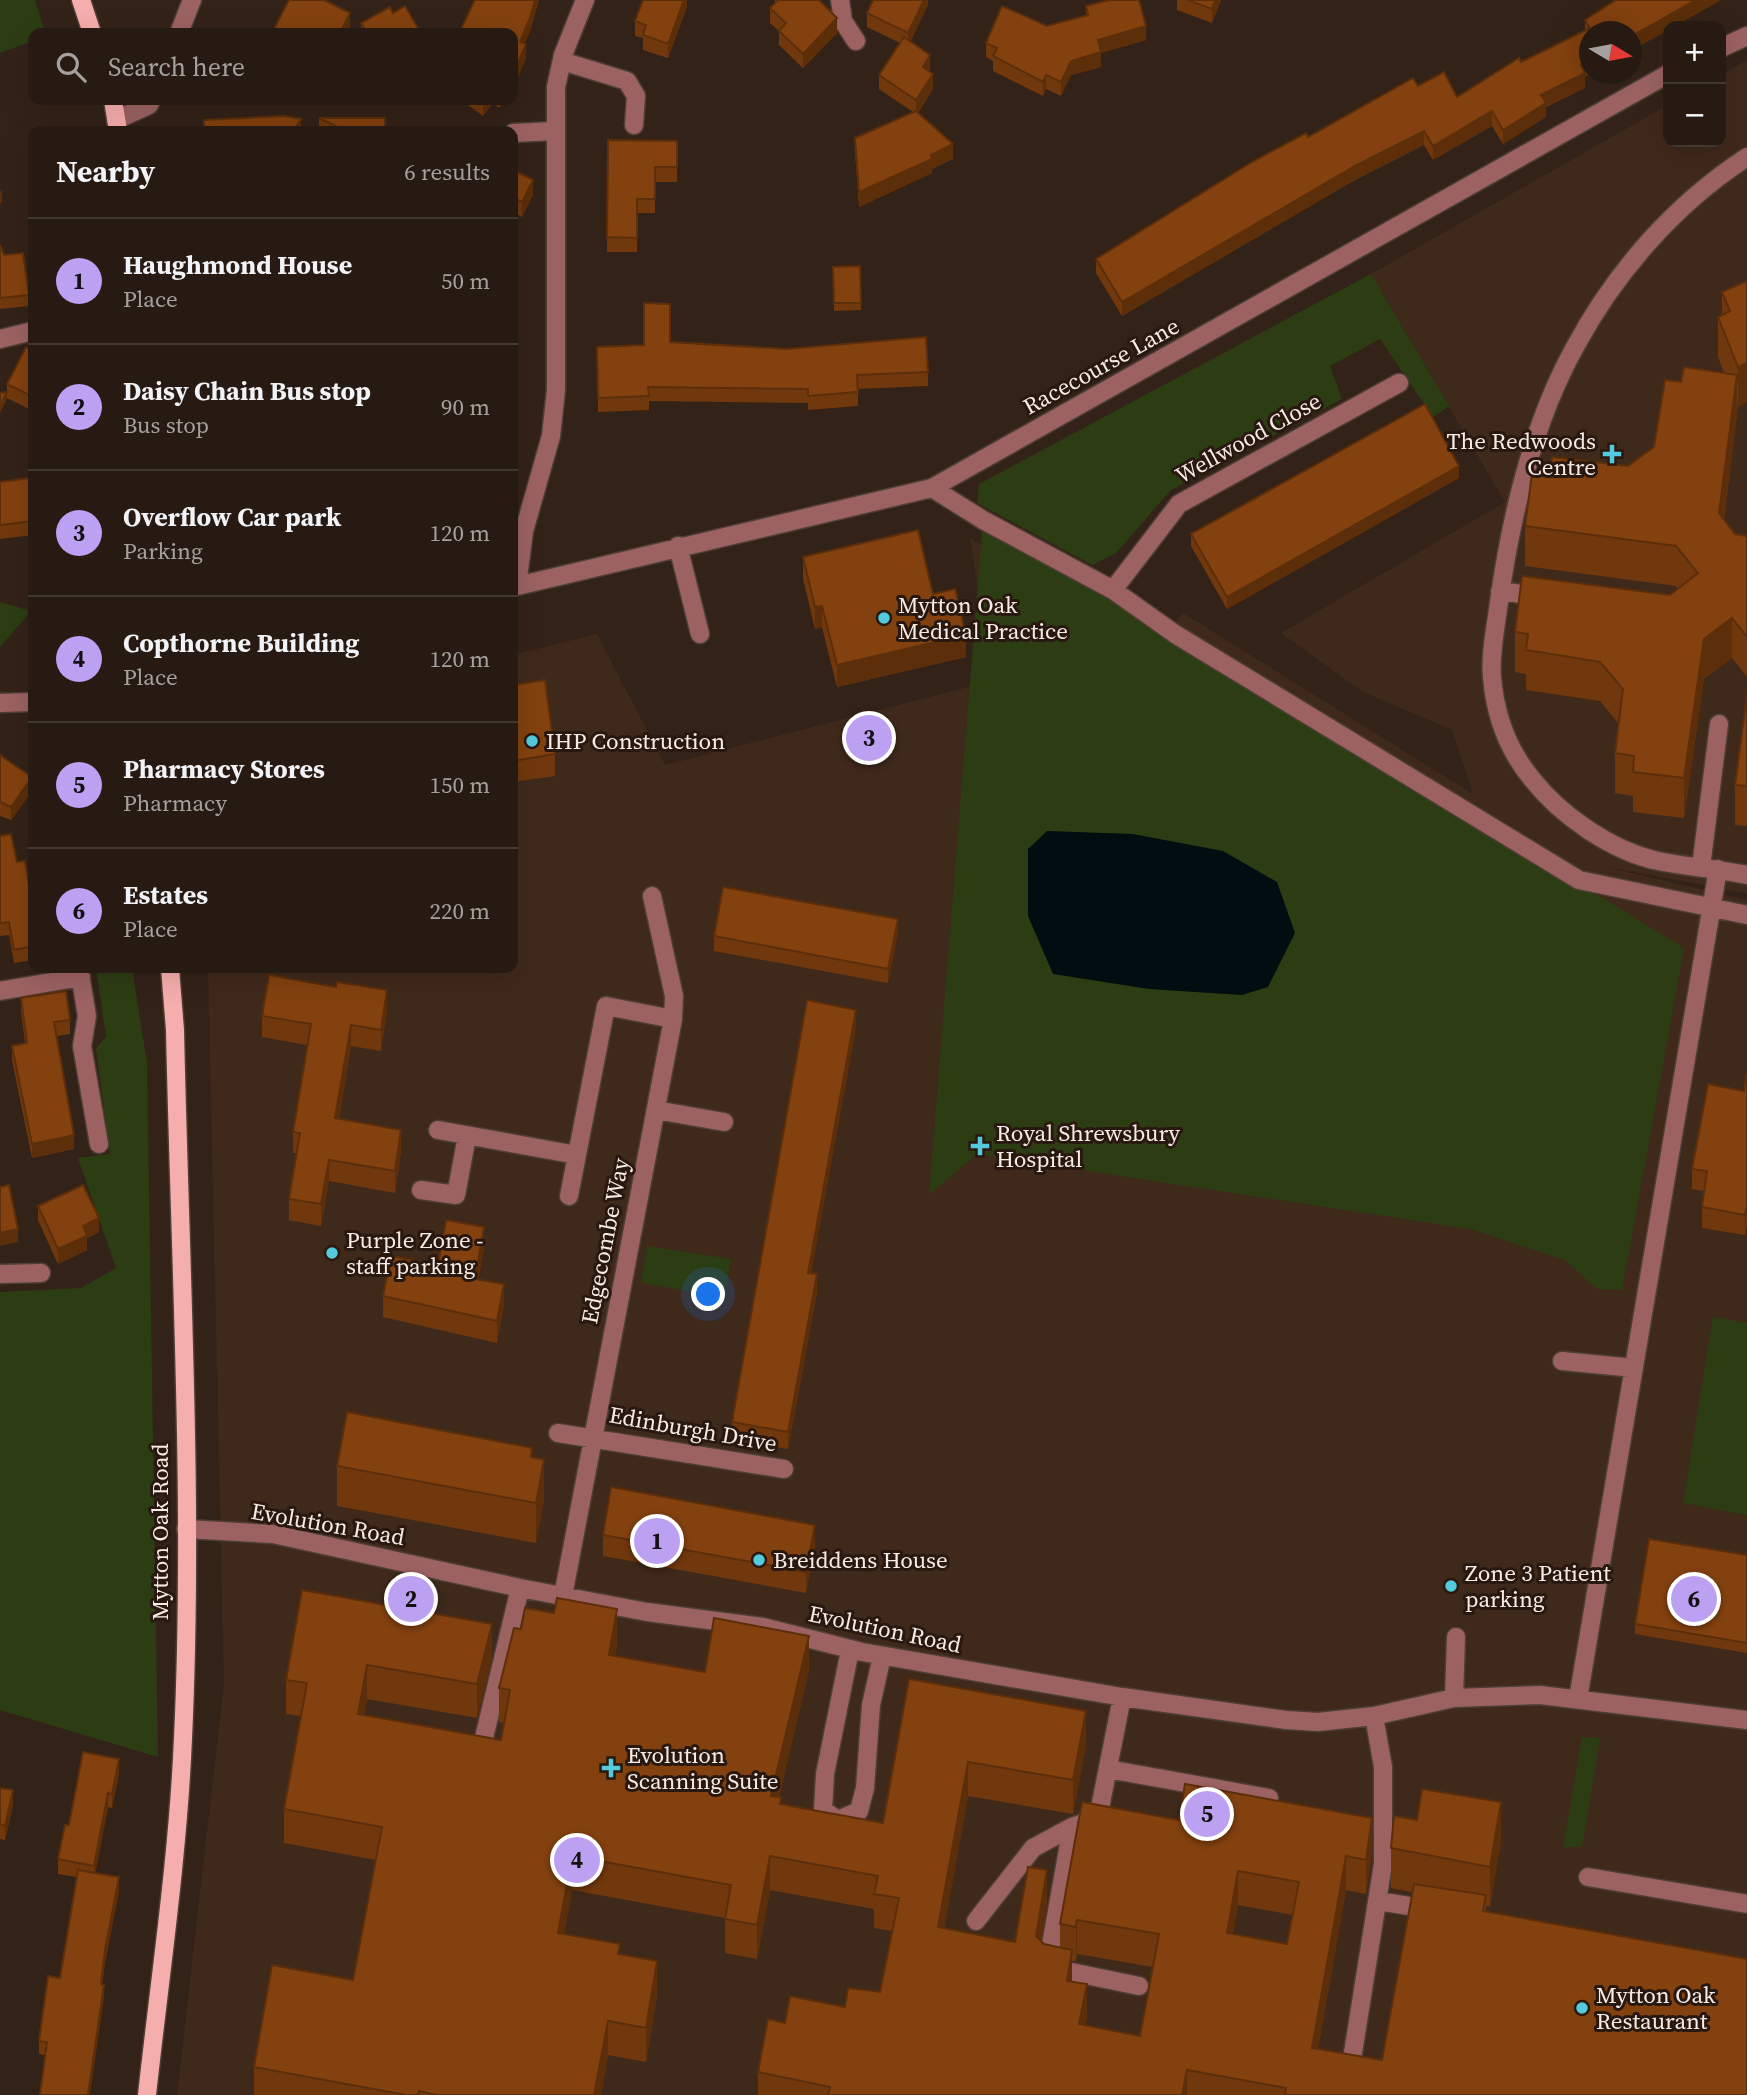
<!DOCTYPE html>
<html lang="en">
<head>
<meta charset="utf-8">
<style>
  body { margin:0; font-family:"Source Serif 4",serif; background:#322720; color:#f1f3f6 }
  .controls { position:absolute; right:21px; top:21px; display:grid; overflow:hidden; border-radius:14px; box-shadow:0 7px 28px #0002 }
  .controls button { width:63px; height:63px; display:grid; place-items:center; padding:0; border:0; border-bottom:2px solid #423832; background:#261a12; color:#f1f3f6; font:35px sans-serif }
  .compass { position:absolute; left:1579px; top:21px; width:63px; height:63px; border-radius:50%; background:#261a12; box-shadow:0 7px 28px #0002; rotate:100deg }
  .you { position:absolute; left:709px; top:1295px; width:24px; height:24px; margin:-18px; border:5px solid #fff; border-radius:50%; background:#1a73e8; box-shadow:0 0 0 10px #1a73e833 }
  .badge { display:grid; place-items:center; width:46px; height:46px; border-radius:50%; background:#bca0f2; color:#111; font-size:23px; font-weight:700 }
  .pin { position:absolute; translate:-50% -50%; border:4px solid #fff; box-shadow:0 2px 7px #0006 }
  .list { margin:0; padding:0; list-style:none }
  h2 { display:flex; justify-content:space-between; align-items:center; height:91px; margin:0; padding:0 28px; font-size:30px }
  h2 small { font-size:23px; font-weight:400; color:#a4a19f }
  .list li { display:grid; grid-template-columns:46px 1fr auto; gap:21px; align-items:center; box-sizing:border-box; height:126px; padding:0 28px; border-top:2px solid #423832 }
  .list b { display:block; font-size:26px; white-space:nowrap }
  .list p { margin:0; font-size:23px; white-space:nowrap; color:#a4a19f }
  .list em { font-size:23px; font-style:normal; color:#a4a19f }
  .icon { flex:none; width:38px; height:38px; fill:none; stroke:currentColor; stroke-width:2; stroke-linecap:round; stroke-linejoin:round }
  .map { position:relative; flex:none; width:1747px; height:2095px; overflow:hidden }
  .search { position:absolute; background:#261a12; box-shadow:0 7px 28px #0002; left:28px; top:28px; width:490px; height:77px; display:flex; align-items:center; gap:18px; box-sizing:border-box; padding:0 24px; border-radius:14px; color:#a4a19f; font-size:26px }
  .panel { position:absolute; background:#261a12; box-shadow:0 7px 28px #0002; left:28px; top:126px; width:490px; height:847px; border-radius:14px }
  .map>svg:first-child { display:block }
  .built { fill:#3f291b }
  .green { fill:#2d3d13 }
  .water { fill:#020d11 }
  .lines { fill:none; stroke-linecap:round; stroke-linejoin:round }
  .minor-casing { stroke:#4e3e35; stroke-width:21 }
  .major-casing { stroke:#4e3e35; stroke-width:21 }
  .minor { stroke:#9c6262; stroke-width:18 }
  .major { stroke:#f6aead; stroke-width:18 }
  .wall { fill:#71380d; fill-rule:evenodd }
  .shaded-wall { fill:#5c2e0a }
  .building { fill:#83410f; stroke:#5c2e0a; stroke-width:2; fill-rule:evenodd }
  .poi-dot { fill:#54cadd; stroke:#28180f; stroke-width:2.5 }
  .labels { text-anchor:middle; stroke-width:6; stroke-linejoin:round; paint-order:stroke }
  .street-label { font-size:23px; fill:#f7ece5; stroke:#28180f }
  .poi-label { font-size:23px; fill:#f7ece5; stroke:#28180f; text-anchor:start }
</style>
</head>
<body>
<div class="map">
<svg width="1747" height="2095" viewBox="0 0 1747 2095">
  <rect width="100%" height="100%" fill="#332218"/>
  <path class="built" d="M1747,60V893L1601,866L1747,900V1323L1713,1318L1684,1503L1747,1515V2095H177L224,1683L208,968H513V655L597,634L665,765L992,681L970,538L1153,649L1183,613L1473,794L1452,730L1363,692L1281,633L1505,502L1371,274L1668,105V142H1721V75Z"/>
  <path class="green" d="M0,0H35L45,33H33V41L0,53Z
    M1371,274L1449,406L1433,417L1380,339L1330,366L1342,399L1171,490L1116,553L1092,565L977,503L979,484Z
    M983,520L1684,948L1622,1290L1597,1289L1565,1260L1470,1229L977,1154L929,1195Z
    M0,602L31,611L0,647Z
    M96,968H132L147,1063L158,1757L0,1710V1292L81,1288L116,1268L78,1158L110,1154L96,1048L106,1037Z
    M647,1246L731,1259L725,1297L641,1283Z
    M1713,1317L1747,1323V1515L1683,1503Z
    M1582,1737L1600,1738L1582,1847H1563Z"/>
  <path class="water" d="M1047,831L1133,834L1223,851L1277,882L1295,933L1268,987L1242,995L1149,989L1053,974L1028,916V849Z"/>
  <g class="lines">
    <defs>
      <path id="minor" d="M840,0L843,21L856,41
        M179,33L192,0
        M1721,48L1747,36
        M562,61L627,81L636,96L634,125
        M116,120L149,105L151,100
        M513,133L555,131
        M1747,157C1675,204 1616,271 1575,347C1531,426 1510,520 1498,609C1495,631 1490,656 1492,677C1495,714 1508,750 1532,779C1561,816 1612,851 1658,861C1688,867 1718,869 1747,875
        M0,339L33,331
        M932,488L983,520L1113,590L1175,634L1579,880L1747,915
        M678,546L700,634
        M517,585L524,531L551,436L556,390V87L563,55L585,0
        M513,587L932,488L1668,74
        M1113,590L1179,504L1399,383
        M1500,591L1544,597
        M0,703L33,702
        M1701,867L1719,724
        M79,968L87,1016L82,1046L99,1144
        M0,991L81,977
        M656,1110L724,1122
        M438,1130L577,1155
        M421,1190L456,1195L467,1136
        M569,1196L606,1006L673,1019
        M0,1274L41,1273
        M1562,1361L1634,1368
        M558,1433L784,1469
        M186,1529L273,1534L520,1588L647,1612L763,1627L862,1652L1122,1697L1286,1720L1318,1722L1374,1716L1454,1698L1540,1695L1747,1720
        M563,1596L673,1019L674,996L652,896
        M850,1650L825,1774L823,1810L838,1820L859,1811L865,1788L871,1705L882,1656
        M1454,1698L1456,1637
        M1578,1699L1718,869
        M482,1746L520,1588
        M1108,1769L1269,1798
        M1072,1827L1047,1967L1139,1986
        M1588,1877L1747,1904
        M1378,1901L1434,1910
        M976,1921L1033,1848L1072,1827L1098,1818L1122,1697
        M1349,2078L1383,1864V1767L1374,1716"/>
      <path id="major" d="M81,0L92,33
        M113,100L118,131
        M147,2095C160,1976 178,1857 183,1738C194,1502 180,1265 175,1030L170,968"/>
    </defs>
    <use href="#minor" class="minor-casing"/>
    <use href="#major" class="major-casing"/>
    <use href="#minor" class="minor"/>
    <use href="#major" class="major"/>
  </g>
  <path class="wall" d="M687,0V7L668,58L643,50V38L635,36V21Z
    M775,0H819L837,33L803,68L779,45V31L770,23V8L775,4Z
    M928,0V5L910,42L930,70L929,71L933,89L918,113L953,159L932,169V173L859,207L855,152V138L913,112L879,89V75L900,43L867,27V13Z
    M1177,0H1221L1212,23L1177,10Z
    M1616,0H1721L1632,50V32L1585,77V88L1546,107V117L1503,144L1492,126L1433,160L1424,145L1355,180L1122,316L1096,273V259L1308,137L1418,86L1457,97L1521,62L1585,30V20Z
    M1086,6L1146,40L1101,53V67L1071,75L1061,96L1046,89L1043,96L993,71V61L986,57V43L1086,16Z
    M393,13L421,33H361V23Z
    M461,100H505L499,108L493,103L483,116Z
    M319,118L385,131H319Z
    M608,140L677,141V182H655V213H637V252H607Z
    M513,170L533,195L522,217L513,212Z
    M0,245L4,255L29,295V306L0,309Z
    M860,266L861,310L834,311L833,267Z
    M1747,281L1737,415L1724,519L1735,534L1747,536V677L1732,658L1704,679L1684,818L1633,812V796L1615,793V753L1619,724L1600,701L1526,690V674L1515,672V632L1670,595L1678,589L1676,586L1525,566V526L1550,477L1628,466L1654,447L1681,382L1724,373L1718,356V317L1722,315V292Z
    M670,342L928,372V386L858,389V406L808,410V403L649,401V410L598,412L597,347L644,345Z
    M33,350V411L7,398V384Z
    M1459,478L1227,609L1191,546V534Z
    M0,482L33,503V535L0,539Z
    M803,557L933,594L966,657L837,687L822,627L815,629L803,579Z
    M513,685L555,754V776L513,782Z
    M1747,695V826L1735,825V785Z
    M0,755L32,791L11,820L0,816Z
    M0,836L17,862L33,910V960L14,963L9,935L0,936Z
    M898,933L888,983L714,951V936Z
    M21,998L70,1020V1034L57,1036L74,1149L32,1158L12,1060V1046L25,1043L21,1012Z
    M387,1011L381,1051L351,1046L339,1119L401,1151L395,1193L329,1181L321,1226L289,1220V1199L296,1153H293V1132L307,1045L262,1037V1016Z
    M856,1027L811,1273L817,1292L788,1449L732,1439V1422Z
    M1747,1073V1229H1746L1745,1235L1702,1228V1207L1704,1191L1692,1189V1169L1744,1091Z
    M38,1206L99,1232L87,1238V1250L58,1264L38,1220Z
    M484,1248L478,1279L504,1305L497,1343L383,1317V1296L438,1265Z
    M532,1458L544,1499L536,1543L337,1506V1466Z
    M603,1535L815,1547L806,1593L603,1556Z
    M1747,1555V1653L1635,1634V1624Z
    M302,1590L492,1658L477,1718L367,1699L364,1715L501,1740L504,1723L499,1722V1688L617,1643L615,1656L705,1672L809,1670L779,1797L781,1804L883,1823L909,1679L1086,1745L1073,1814L968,1796L944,1928L1015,1942L1047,1904L1041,1941L1044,1944L1060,1947V1924L1179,1820L1372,1852L1366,1894L1346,1890L1318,2049L1382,2060L1412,1892L1391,1888V1848L1501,1842L1490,1907L1486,1906V1912L1747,2095H758V2072L785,2023L845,2007L880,1992L892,1931L874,1928V1909L770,1890L757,1959L725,1953V1918L572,1890L564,1934L620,1954L657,1995L646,2062L608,2055L601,2095H254V2067L353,1980L376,1860L284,1843V1809L301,1716L286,1714V1680ZM1238,1905L1293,1915L1287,1944L1233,1934ZM1077,1954L1153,1967L1140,2036L1085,2026L1087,2018L1072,1982V1961H1076Z
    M119,1773L112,1808L108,1807L95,1873L119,1891L105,1963L102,1985L104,1998L45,2055L39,2054V2041L60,1978L77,1877L58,1874V1859L69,1825Z
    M0,1788L13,1805L5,1840L0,1839Z"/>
  <path class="shaded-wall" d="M535,0H539L531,29L520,56V42Z
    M684,0H687V7L668,58V44Z
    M924,0H928V5L908,47V33Z
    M1215,0H1221L1212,23V9Z
    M1696,0H1721L1674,26H1668V30L1632,50V36Z
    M350,13V27L347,33H340Z
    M837,18V33L803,68V54Z
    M1146,26V40L1101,53V67L1071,75L1061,96V82L1071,61L1098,40Z
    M526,44V58L513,89V75Z
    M930,55V70L923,81V67Z
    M1590,60V74H1591L1585,77V88L1546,107V117L1503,144V130L1541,95L1581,65Z
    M933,74V89L916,114V100Z
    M1046,75V89L1043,96V82Z
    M484,100H493V103L483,116V102Z
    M499,100H505L499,108Z
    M1492,111V126L1433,160V146Z
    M301,119V131H293Z
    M1424,131V145L1355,180L1122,316V302L1355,166Z
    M953,144V159L932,169V173L859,207V192Z
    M533,180V195L522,217V202Z
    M2,190V202L0,204V192Z
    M1747,363V403L1738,407V367Z
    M1737,375V415L1719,553V513Z
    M7,392V399L0,413V406Z
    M1459,466V478L1227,609V597Z
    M822,606V627L815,629V607Z
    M1732,618V658L1704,679L1684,818V778L1704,639Z
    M966,635V657L837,687V665Z
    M32,777V791L11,820V807Z
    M898,919V933L888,983V969Z
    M387,990V1011L381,1051V1030Z
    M856,1010V1027L808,1290V1273Z
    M351,1025V1046L335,1140V1118Z
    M401,1130V1151L395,1193V1171Z
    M74,1135V1149L32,1158V1144Z
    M329,1160V1181L321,1226V1204Z
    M1746,1209V1229L1745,1235V1215Z
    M99,1218V1232L87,1238V1250L58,1264V1249L83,1226Z
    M484,1227V1248L475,1300V1279Z
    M18,1229V1242L0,1246V1233Z
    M817,1274V1292L788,1449V1432Z
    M504,1284V1305L497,1343V1321Z
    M544,1460V1499L536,1543V1503Z
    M815,1525V1547L806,1593V1572Z
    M617,1609V1643L609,1689V1655Z
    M492,1624V1658L477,1718V1684Z
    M809,1636V1670L771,1830V1796Z
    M367,1665V1699L358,1748V1714Z
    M1086,1711V1745L1073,1814V1780Z
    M119,1759V1773L112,1808V1794Z
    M968,1762V1796L938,1961V1927Z
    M13,1790V1805L5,1840V1826Z
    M108,1793V1807L94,1881V1866Z
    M1501,1802V1842L1490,1907V1867Z
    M1372,1818V1852L1366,1894V1860Z
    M572,1856V1890L558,1967V1933Z
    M770,1856V1890L757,1959V1925Z
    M1346,1856V1890L1312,2082V2048Z
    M1047,1870V1904L1036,1970V1936Z
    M1238,1871V1905L1227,1967V1933Z
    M119,1877V1891L105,1963L101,1998V1984L105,1950Z
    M1077,1920V1954L1076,1961V1927Z
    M1072,1950V1984L1067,1981Z
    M657,1961V1995L646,2062V2028Z
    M1087,1984V2018L1079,2059V2024Z
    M104,1985V1998L90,2095H88Z
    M608,2021V2055L601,2095H594Z
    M1187,2070V2095H1182Z"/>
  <path class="building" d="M289,0H324L350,13L340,33H272Z
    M475,0H535L531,15L520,42L526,44L513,75V33H459Z
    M643,0H684L668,44L643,35L646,25L635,21Z
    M778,0H819L837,18L803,54L779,31L786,23L770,8Z
    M873,0H924L908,33L867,13Z
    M1109,0H1139L1146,26L1098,40L1101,52L1071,61L1061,82L1046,75L1043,82L993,56L997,48L986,43L1002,6L1047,26L1088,15L1086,6Z
    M1188,0H1215L1212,9Z
    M1616,0H1696L1632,36V32H1590V60L1581,65L1585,73L1541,95L1546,103L1503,130L1492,111L1433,146L1424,131L1355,166L1122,302L1096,259L1252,162L1306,133L1308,137L1413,78L1418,86L1444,72L1457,97L1519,58L1521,62L1590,28L1585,20Z
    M405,6L421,33H367L361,23L390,7L393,13Z
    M904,37L930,55L923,67L933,74L916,100L879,75Z
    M916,111L953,144L931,155L932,159L859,192L855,138Z
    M284,116L301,119L293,131H204V120Z
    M319,118H385V131H346Z
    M608,140L677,141V167H655V199H637V238L607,237Z
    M513,170L533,180L522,202L513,197Z
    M0,245L4,255L23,253L29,295L0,298Z
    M860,266L861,303H834L833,267Z
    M1747,281V363L1738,367L1718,317L1730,311L1722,292Z
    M644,303L670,304V342L787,349L926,337L928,372L857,375L858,392L808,396V389L648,387L649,396L598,398L597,347L644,345Z
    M26,347L33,350V397L7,384Z
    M1684,367L1737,375L1719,513L1735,534L1747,536V637L1732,618L1704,639L1684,778L1633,772L1634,756L1615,753L1623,689L1600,662L1526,650L1528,634L1515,632L1522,576L1670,595L1698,573L1676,546L1525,526L1532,474L1550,477L1552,457L1628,466L1654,447L1665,380L1681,382Z
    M7,392L0,406V393Z
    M1425,404L1459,466L1227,597L1191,534Z
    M30,478L33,503V521L0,525V482Z
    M918,530L933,594L955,589L966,635L837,665L822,606L815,607L803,557Z
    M545,680L555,754L513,761V685Z
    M1747,695V786L1735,785Z
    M0,755L32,777L11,807L0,802Z
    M11,834L17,862L25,861L33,910V946L14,950L9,922L0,923V836Z
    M723,887L898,919L888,969L714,936Z
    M269,975L336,987L337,982L387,990L381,1030L351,1025L335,1118L401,1130L395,1171L329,1160L321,1204L289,1199L300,1133L293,1132L311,1024L262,1016Z
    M66,991L70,1020L54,1022L74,1135L32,1144L12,1046L27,1043L21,998Z
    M807,1000L856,1010L808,1273L817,1274L788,1432L732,1422Z
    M1747,1073V1209H1746L1745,1215L1702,1207L1707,1171L1692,1169L1708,1084L1744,1091Z
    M9,1185L18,1229L0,1233V1187Z
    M83,1185L99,1218L83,1226L87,1236L58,1249L38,1206Z
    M446,1220L484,1227L475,1279L504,1284L497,1321L383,1296L391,1256L438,1265Z
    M347,1412L532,1448L531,1457L544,1460L536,1503L337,1466Z
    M611,1487L815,1525L806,1572L603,1535Z
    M1649,1539L1747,1555V1643L1635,1624Z
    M302,1590L492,1624L477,1684L367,1665L358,1714L501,1740L510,1690L499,1688L514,1628L521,1629L525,1608L554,1613L557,1598L617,1609L609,1655L705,1672L714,1618L809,1636L771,1796L781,1797L780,1804L883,1823L909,1679L1086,1711L1073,1780L968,1762L938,1927L1015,1942L1028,1867L1047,1870L1036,1936L1044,1944L1072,1950L1067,1981L1087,1984L1079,2024L1140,2036L1159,1934L1077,1920L1076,1927L1060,1924L1082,1802L1179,1820L1185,1784L1372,1818L1366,1860L1346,1856L1312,2048L1382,2060L1414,1884L1486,1895L1483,1911L1747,1959V2095H1285L1286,2088L1187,2070L1182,2095H828L830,2087L758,2072L768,2019L785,2023L790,1996L845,2007L848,1988L880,1992L899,1898L874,1894L878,1876L770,1856L757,1925L725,1919L731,1885L572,1856L558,1933L620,1944L618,1954L657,1961L646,2028L608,2021L594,2095H436L419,2091L418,2095H406L254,2067L272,1965L353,1980L382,1827L284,1809L307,1683L286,1680ZM1238,1871L1299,1882L1287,1944L1227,1933Z
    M83,1752L119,1759L112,1794L108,1793L94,1866L58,1859L65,1825H69Z
    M0,1788L13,1790L5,1826L0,1824Z
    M1422,1789L1501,1802L1490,1867L1391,1848L1394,1816L1417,1820Z
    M78,1870L119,1877L105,1950L101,1984L104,1985L88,2095H40L47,2042L39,2041L48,1976L60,1978Z"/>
  <g class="poi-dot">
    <path d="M1608.5 443.5h7v7h7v7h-7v7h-7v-7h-7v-7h7z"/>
    <circle cx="884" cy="618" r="7"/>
    <circle cx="532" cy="741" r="7"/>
    <path d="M976.5 1135.5h7v7h7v7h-7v7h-7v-7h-7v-7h7z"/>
    <circle cx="332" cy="1253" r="7"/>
    <circle cx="759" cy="1560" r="7"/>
    <circle cx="1451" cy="1586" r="7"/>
    <path d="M607.5 1757.5h7v7h7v7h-7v7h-7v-7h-7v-7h7z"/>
    <circle cx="1582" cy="2008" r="7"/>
  </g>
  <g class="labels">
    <g class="street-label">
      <text transform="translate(1101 366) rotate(-29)" y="8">Racecourse Lane</text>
      <text transform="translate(1248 438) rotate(-29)" y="8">Wellwood Close</text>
      <text transform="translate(605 1241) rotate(-79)" y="8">Edgecombe Way</text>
      <text transform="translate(693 1429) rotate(10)" y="8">Edinburgh Drive</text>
      <text transform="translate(328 1524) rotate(10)" y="8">Evolution Road</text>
      <text transform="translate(160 1532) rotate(-90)" y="8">Mytton Oak Road</text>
      <text transform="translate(885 1629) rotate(12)" y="8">Evolution Road</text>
    </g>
    <g class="poi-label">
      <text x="1596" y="449" text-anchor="end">The Redwoods<tspan x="1596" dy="26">Centre</tspan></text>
      <text x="898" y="613">Mytton Oak<tspan x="898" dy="26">Medical Practice</tspan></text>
      <text x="546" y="749">IHP Construction</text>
      <text x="996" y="1141">Royal Shrewsbury<tspan x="996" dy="26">Hospital</tspan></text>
      <text x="346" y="1248">Purple Zone -<tspan x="346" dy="26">staff parking</tspan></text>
      <text x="773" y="1568">Breiddens House</text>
      <text x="1465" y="1581">Zone 3 Patient<tspan x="1465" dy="26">parking</tspan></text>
      <text x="627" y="1763">Evolution<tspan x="627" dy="26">Scanning Suite</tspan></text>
      <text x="1596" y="2003">Mytton Oak<tspan x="1596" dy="26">Restaurant</tspan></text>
    </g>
  </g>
</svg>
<div class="controls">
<button>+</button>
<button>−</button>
</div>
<svg class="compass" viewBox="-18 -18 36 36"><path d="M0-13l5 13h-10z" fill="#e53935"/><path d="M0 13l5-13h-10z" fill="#a4a19f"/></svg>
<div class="you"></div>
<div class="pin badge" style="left:657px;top:1541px">1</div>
<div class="pin badge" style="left:411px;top:1599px">2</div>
<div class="pin badge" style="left:869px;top:738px">3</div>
<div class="pin badge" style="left:577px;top:1860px">4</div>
<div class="pin badge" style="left:1207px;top:1814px">5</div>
<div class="pin badge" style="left:1694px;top:1599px">6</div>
<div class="search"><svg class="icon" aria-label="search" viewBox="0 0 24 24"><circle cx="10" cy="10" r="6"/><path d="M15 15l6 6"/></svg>Search here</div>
<section class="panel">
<h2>Nearby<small>6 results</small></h2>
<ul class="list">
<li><span class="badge">1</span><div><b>Haughmond House</b><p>Place</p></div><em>50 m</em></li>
<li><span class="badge">2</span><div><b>Daisy Chain Bus stop</b><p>Bus stop</p></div><em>90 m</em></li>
<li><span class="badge">3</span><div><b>Overflow Car park</b><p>Parking</p></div><em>120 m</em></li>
<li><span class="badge">4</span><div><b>Copthorne Building</b><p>Place</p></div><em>120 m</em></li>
<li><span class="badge">5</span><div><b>Pharmacy Stores</b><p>Pharmacy</p></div><em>150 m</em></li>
<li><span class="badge">6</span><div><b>Estates</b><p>Place</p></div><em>220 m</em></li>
</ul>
</section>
</div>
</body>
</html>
